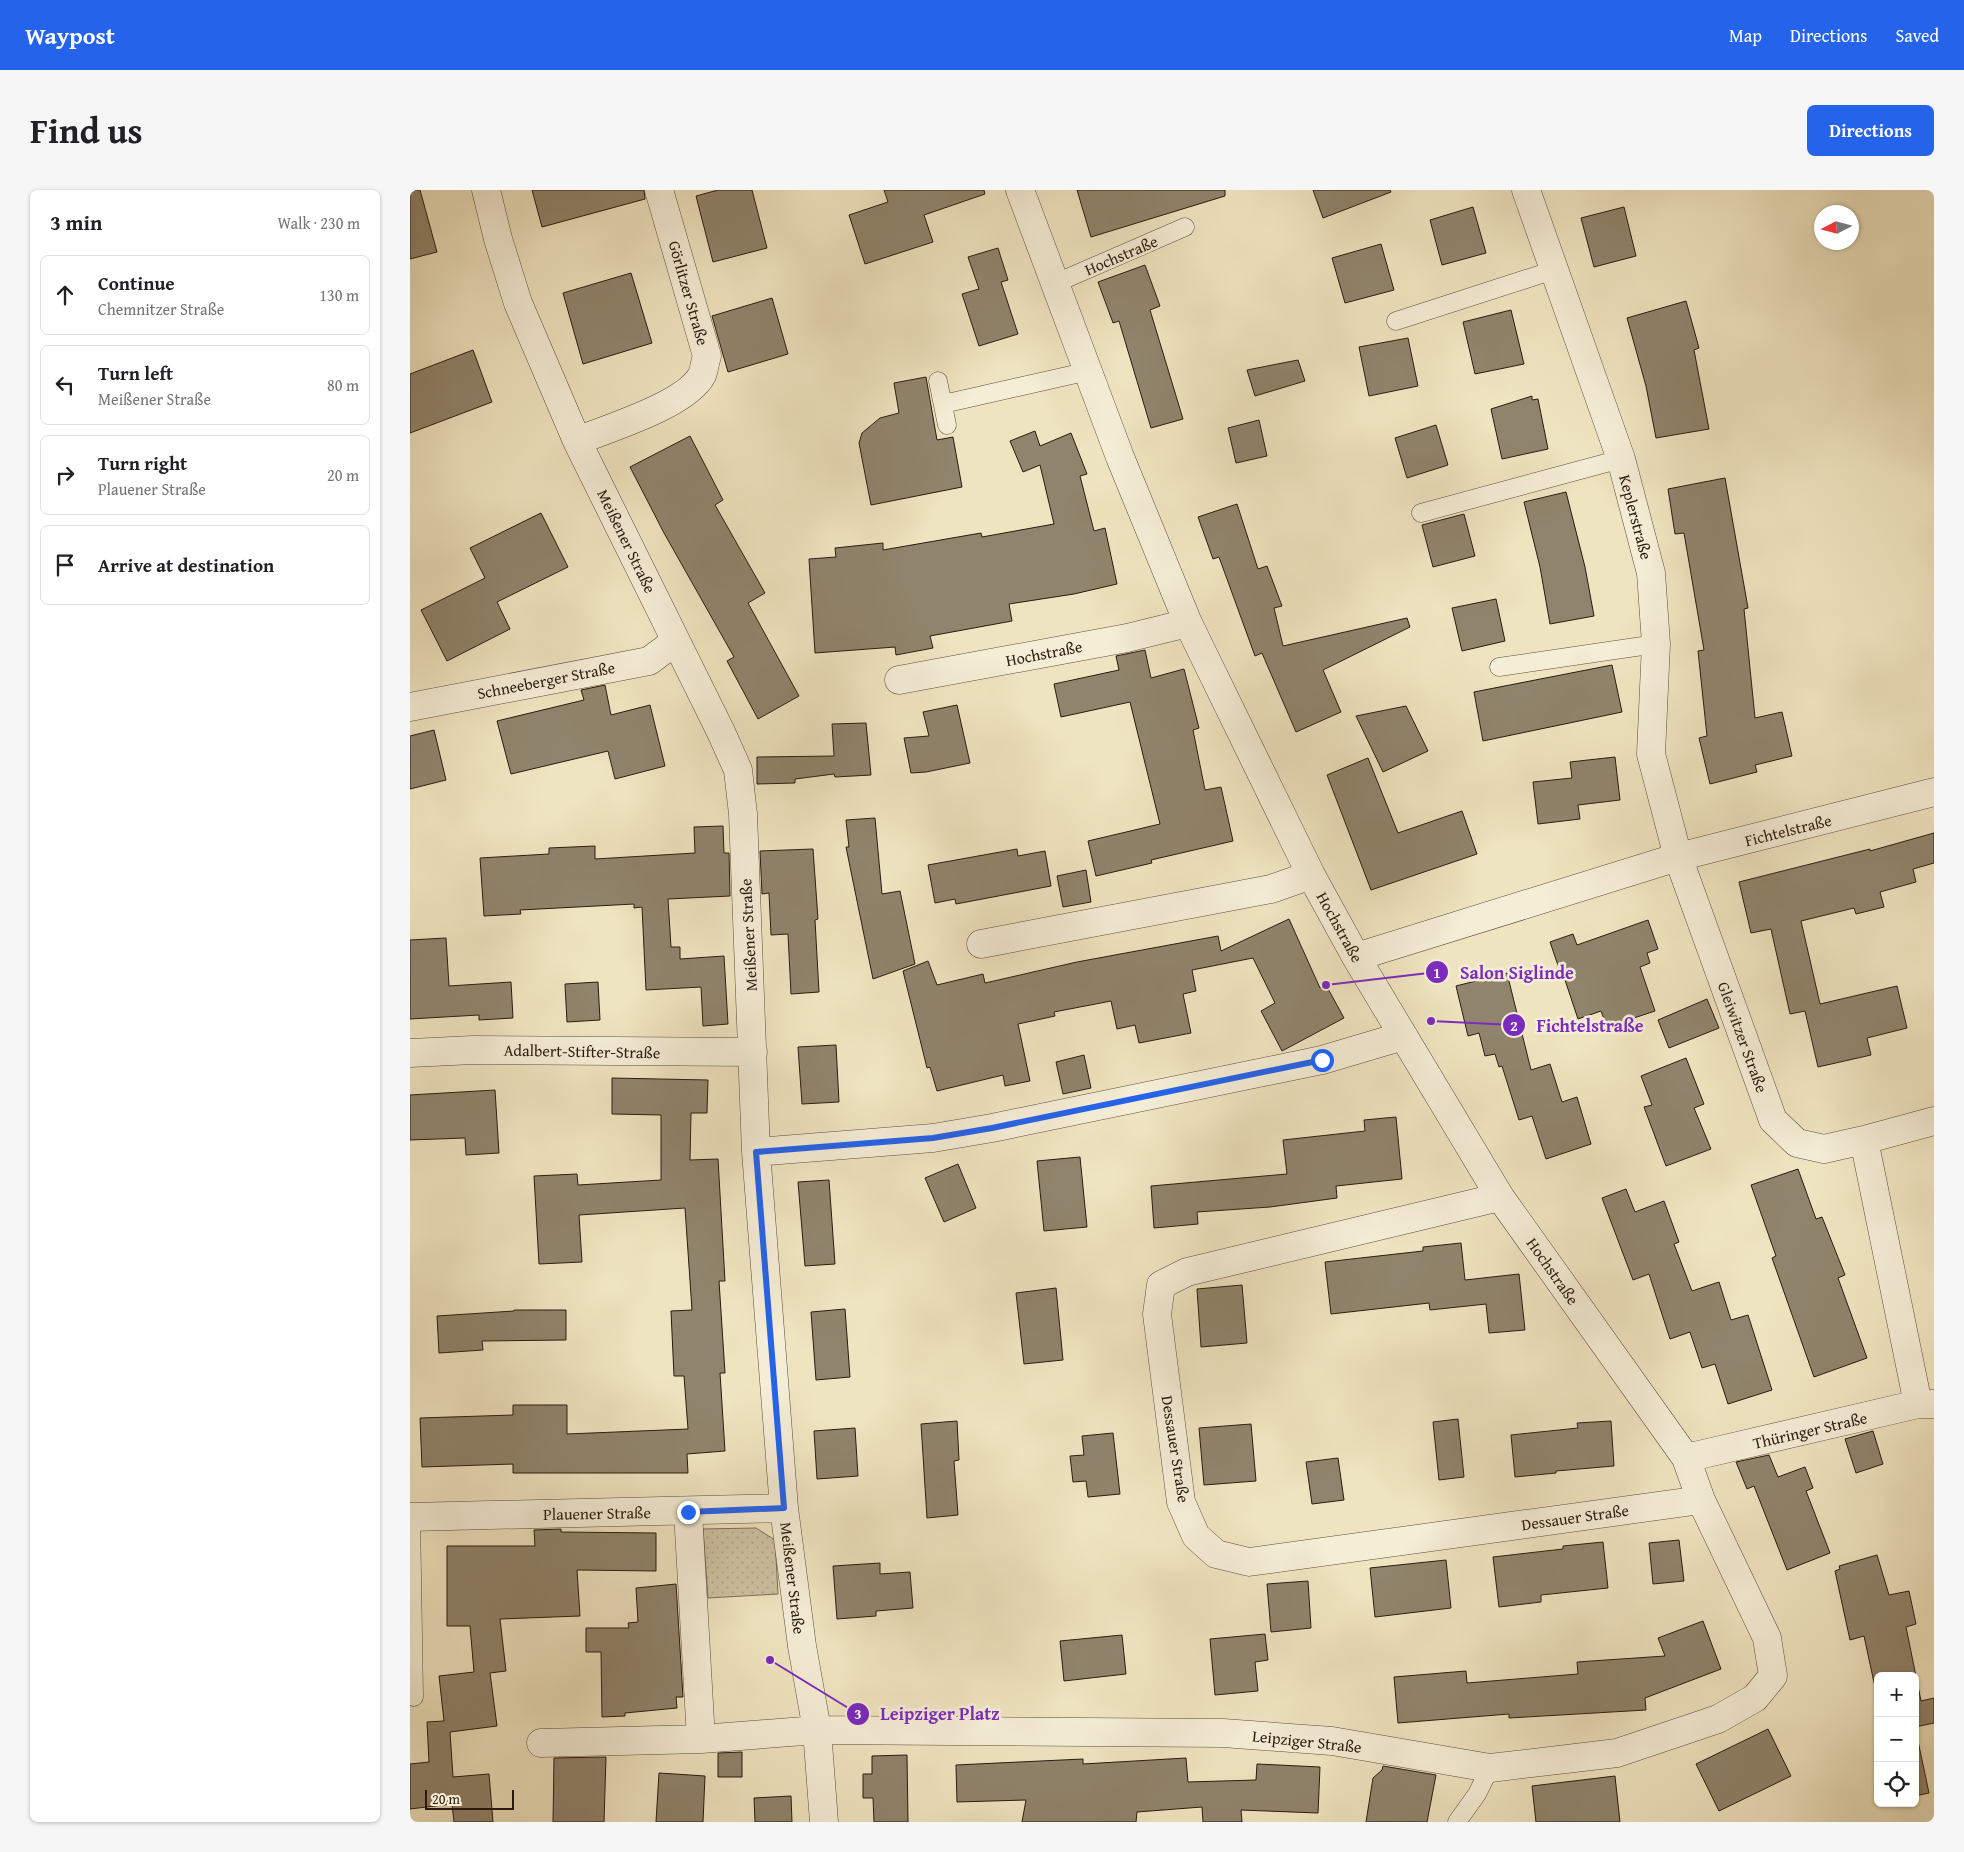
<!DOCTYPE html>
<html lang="en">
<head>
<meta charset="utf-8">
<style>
  body { margin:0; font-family:"Gentium Book Plus",serif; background:#f6f6f6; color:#202124 }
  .controls { position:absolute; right:15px; bottom:15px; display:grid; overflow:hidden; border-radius:8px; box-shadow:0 1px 4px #0004 }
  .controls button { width:45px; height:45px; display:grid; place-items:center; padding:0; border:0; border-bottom:1px solid #e0e0e0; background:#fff; color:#202124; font:25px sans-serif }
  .compass { position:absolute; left:1404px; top:15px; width:45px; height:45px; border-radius:50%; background:#fff; box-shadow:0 1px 4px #0004; rotate:264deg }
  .scale { position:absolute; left:15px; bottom:12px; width:89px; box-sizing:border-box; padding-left:5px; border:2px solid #2a1b10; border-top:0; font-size:14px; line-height:18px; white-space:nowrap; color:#2a1b10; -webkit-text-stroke:4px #f5edd6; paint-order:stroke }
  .stop { position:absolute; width:15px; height:15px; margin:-11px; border:4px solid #2563eb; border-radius:50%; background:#fff }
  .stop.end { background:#2563eb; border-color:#fff; box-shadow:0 1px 5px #0008 }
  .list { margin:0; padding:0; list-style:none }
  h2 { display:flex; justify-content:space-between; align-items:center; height:65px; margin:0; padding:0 20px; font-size:21px }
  h2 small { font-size:16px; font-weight:400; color:#757577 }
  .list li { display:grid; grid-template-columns:32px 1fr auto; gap:15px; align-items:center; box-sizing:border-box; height:80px; margin:0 10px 10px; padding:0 10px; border:1px solid #e0e0e0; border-radius:8px }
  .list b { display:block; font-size:19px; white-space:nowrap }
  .list p { margin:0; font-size:16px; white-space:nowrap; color:#757577 }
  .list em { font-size:16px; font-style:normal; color:#757577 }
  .icon { flex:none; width:28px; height:28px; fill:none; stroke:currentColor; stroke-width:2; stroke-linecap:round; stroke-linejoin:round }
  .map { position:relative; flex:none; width:1524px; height:1632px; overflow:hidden; border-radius:8px }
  header { display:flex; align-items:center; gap:30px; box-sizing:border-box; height:70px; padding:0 25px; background:#2563eb; color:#fff }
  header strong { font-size:24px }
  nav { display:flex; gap:28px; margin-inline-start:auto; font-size:18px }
  .intro { display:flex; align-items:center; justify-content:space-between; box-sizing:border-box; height:120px; padding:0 30px }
  h1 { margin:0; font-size:35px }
  .button { padding:12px 22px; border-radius:8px; background:#2563eb; color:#fff; font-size:18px; font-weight:700 }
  main { display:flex; gap:30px; padding:0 30px }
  aside { flex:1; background:#fff; border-radius:8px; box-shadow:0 1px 4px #0004 }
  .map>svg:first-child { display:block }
  .park { fill:url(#park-dots); stroke:#7c6e59 }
  .building { fill:#90846c; stroke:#2a1b10 }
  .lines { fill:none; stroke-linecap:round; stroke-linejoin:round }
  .lane-casing { stroke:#5b4d3c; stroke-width:19 }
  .street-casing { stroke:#5b4d3c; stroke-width:29 }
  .lane { stroke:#f5edd6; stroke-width:18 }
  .street { stroke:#f5edd6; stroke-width:28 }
  .route { stroke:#2563eb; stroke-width:6 }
  .labels { text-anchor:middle; stroke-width:5; stroke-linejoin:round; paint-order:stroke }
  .street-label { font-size:16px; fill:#2a1b10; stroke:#f5edd6 }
  .leader { fill:none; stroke:#7b2cbf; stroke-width:2 }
  .callout-dot { fill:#7b2cbf; stroke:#f5edd6; stroke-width:2 }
  .mark-label { font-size:15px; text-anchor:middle; font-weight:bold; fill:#fff }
  .callout-label { font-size:18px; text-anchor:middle; font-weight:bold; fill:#7b2cbf; stroke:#f5edd6; stroke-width:5; stroke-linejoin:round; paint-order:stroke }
</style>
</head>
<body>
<header>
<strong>Waypost</strong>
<nav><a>Map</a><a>Directions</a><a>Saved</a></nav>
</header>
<div class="intro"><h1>Find us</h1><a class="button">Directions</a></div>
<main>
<aside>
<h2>3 min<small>Walk · 230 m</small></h2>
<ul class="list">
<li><svg class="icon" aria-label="ahead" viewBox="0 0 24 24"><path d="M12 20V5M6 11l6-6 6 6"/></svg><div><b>Continue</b><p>Chemnitzer Straße</p></div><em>130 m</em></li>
<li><svg class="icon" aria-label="left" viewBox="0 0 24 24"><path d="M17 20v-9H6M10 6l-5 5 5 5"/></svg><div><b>Turn left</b><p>Meißener Straße</p></div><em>80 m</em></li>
<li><svg class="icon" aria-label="right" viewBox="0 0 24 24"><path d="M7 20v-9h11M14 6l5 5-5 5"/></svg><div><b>Turn right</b><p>Plauener Straße</p></div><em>20 m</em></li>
<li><svg class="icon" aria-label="arrive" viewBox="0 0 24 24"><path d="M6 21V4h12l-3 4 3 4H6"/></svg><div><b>Arrive at destination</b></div></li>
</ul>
</aside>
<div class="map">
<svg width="1524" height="1632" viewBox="0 0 1524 1632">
  <defs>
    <pattern id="park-dots" width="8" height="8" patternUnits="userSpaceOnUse" patternTransform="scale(1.25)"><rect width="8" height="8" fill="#cec2a2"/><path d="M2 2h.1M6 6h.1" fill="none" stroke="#b1a68a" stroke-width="1.8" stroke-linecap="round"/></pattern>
  </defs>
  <rect width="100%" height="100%" fill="#efe4c0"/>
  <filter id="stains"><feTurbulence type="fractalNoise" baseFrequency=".004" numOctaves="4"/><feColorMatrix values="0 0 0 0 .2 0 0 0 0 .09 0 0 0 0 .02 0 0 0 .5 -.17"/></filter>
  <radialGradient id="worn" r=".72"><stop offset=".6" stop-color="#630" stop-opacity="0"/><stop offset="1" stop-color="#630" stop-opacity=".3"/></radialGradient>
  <path class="park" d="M346,1338L365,1350L368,1404L298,1408L293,1339Z"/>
  <path class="building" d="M0,0H10L27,62L0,69Z
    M122,0H234L235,9L132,37Z
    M308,0H342L357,58L303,72L286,6Z
    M474,0H574L575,4L514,25L523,52L455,74L439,25L478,12Z
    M667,0H815V6L681,47Z
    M903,0H980L981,2L913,28Z
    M1063,17L1076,63L1032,75L1020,30Z
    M1214,17L1226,66L1184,77L1171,28Z
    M971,54L984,100L935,113L922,68Z
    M588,58L598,90L591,92L608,144L569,156L552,104L569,99L558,67Z
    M735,75L750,116L740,120L773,229L741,238L709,131L703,133L688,92Z
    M221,83L242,153L173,174L153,103Z
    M362,108L378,164L318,182L302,126Z
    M1276,111L1289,158L1284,160L1299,239L1246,248L1236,196L1217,128Z
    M1101,120L1114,174L1065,184L1053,132Z
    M998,148L1008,196L959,206L949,157Z
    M63,160L82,212L0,243V184Z
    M888,170L895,191L845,206L837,180Z
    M516,187L527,250L543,247L552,297L461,315L449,253L452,243L470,228L489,223L484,193Z
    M1122,206V210L1128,209L1138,259L1092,269L1081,219Z
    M849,230L857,266L826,273L818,238Z
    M1026,235L1038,275L997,288L985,248Z
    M625,241L630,256L661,243L677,284L670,286L684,341L695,338L707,394L664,404L599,414L602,431L520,446L523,458L486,465L485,457L405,463L399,369L426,367L425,358L473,353V360L571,343L572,347L644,334L630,275L613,282L600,251Z
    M280,246L313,310L305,315L355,403L338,413L389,506L348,529L317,471L324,467L254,343L220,277Z
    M1315,288L1338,418L1334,419L1345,528L1372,522L1382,566L1345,575L1347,582L1300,594L1289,548L1297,546L1288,461L1294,460L1274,343L1265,344L1258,299Z
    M1156,302L1175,377L1184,426L1140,434L1130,377L1114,312Z
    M827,314L848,379L857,376L872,416L864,418L873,456L997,428L1000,437L913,480L931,522L886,542L852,463L845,466L809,367L803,369L788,327Z
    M131,323L158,377L87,412L100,439L37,471L11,420L75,388L60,358Z
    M1054,324L1065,366L1023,377L1012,335Z
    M1086,409L1095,451L1052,461L1042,418Z
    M735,460L741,488L774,479L789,538L783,540L795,600L811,597L823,651L741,670L742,673L686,686L678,651L750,634L720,512L651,527L644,494L709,480L706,466Z
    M1202,475L1212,522L1073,551L1064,502Z
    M195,495L201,525L240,515L255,576L205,589L198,561L101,584L87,531L174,510L171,500Z
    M547,515L560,573L516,582L501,583L494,548L519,546L513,522Z
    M996,516L1018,561L973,582L946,526Z
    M456,533L461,585L425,587L424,584L385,589V593L347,594V567L424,566L422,534Z
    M24,540L36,590L0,599V546Z
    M1205,567L1210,610L1168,615L1170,629L1128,634L1123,592L1162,588L1160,572Z
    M958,568L988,643L1052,621L1067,664L961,700L917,585Z
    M465,628L472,704L490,701L505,774L463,789L436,657H439L436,630Z
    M313,636L314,663H319L320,706L258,709L261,757H270V769L314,766L318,834L293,836L291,797L236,800L232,717L224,718V714L110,720L111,724L74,726L70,668L139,664V658L185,656V669L285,663L284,637Z
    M1524,643V673L1503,679L1506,692L1470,702L1474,717L1446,724L1444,718L1391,731L1410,814L1487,796L1497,838L1457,848L1461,865L1408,877L1395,821L1380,824L1361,739L1341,743L1329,692L1460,659V661Z
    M403,659L408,729L405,730L409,802L381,804L378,744L361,745L359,703L352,704L350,661Z
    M607,659L608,666L635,661L641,696L546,714L545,709L525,713L518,675Z
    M676,680L681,712L653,717L647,686Z
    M879,729L910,798L916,795L934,828L872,861L851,821L865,813L843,768L782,780L786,801L773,804L781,843L729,853L725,835L707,839L701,811L644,822L645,826L608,834L620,891L595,896L593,885L527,901L520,877L517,878L493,781L518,771L527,795L573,784L575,793L667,772L808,746L811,761Z
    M1238,730L1248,759L1237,763L1240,773L1230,777L1245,821L1197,837L1191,821L1168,829L1155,790H1153L1140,752L1163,744L1167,755Z
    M36,748L39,796L101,792L103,828L69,830V825L0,829V750Z
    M1097,783L1121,880L1140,874L1152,912L1167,907L1181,954L1136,969L1122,926L1109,930L1092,876L1089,877L1085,864L1075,866L1069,843L1058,846L1046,796Z
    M188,792L190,830L157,832L155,794Z
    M1297,809L1309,838L1259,858L1248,830Z
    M426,855L429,912L392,914L388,857Z
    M674,865L681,898L653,904L646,872Z
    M1276,868L1294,914L1284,918L1301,959L1256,976L1234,917L1242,915L1231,886Z
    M202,888L298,890L297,923H281L280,970L308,969L315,1091H309L315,1183H310L315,1261L277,1264L278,1283H103V1274L12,1277L10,1228L103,1225V1215H157V1244L278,1239L274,1186H264L261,1121L282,1120L275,1018L169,1025L172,1072L129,1074L124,986L167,984L168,995L251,990V925L202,924Z
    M85,900L89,963L56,965L55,948L0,950V905Z
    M986,927L992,989L926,996L927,1008L860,1017L787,1022L788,1034L744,1038L741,996L877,984L873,950L955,941L954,930Z
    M670,967L677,1037L634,1041L627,971Z
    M548,974L566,1018L534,1032L515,988Z
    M1388,979L1406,1029L1412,1027L1435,1085L1428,1088L1457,1168L1404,1187L1362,1068L1366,1066L1341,995Z
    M419,990L425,1074L395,1076L388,992Z
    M1216,999L1225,1022L1254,1011L1269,1052L1264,1054L1282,1101L1309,1092L1321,1130L1338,1125L1362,1200L1318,1214L1305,1174L1292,1178L1280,1142L1260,1149L1239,1084L1223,1090L1192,1008Z
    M1051,1053L1055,1090L1109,1084L1115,1140L1079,1143L1076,1114L1020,1120L1019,1113L921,1124L915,1072L1013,1061V1057Z
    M832,1095L837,1153L791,1157L787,1099Z
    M646,1098L653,1170L614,1174L606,1103Z
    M435,1119L440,1187L406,1190L401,1122Z
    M104,1120H156V1150L72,1151L73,1160L29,1163L27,1126L104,1121Z
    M1048,1229L1054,1287L1029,1290L1023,1232Z
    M547,1231L549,1270L544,1271L548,1325L517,1328L511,1234Z
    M1201,1231L1204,1276L1146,1281V1283L1105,1287L1101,1245L1168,1238L1167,1233Z
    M841,1234L846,1291L794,1295L789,1238Z
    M445,1238L448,1286L407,1289L404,1241Z
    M1463,1241L1473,1274L1446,1283L1435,1249Z
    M703,1243L710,1304L678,1307L676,1291L663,1292L660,1266L674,1265L672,1246Z
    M1359,1265L1368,1287L1395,1277L1403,1298L1396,1301L1420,1363L1377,1380L1344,1296L1337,1299L1326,1272Z
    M928,1268L934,1310L902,1314L896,1272Z
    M151,1339V1342L246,1343V1381L167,1380L170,1426L90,1429L96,1481L80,1483L87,1536L40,1542L43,1587L79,1584L83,1632H44L42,1614L0,1619V1574L19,1572L17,1532L34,1531L29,1486L64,1482L60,1436H37V1356H125L124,1340Z
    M1269,1350L1274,1391L1243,1394L1239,1353Z
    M1193,1352L1198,1398L1131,1405V1412L1089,1417L1083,1367L1153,1359V1356Z
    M1467,1365L1479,1405L1499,1401L1506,1434L1496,1437L1511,1511L1524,1508V1533L1505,1537L1519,1603L1505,1606V1486H1468V1511L1454,1446L1440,1450L1425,1381L1430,1379L1429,1376Z
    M1036,1370L1041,1418L965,1427L960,1378Z
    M470,1373V1384L500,1382L503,1418L466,1421V1426L427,1429L423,1376Z
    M898,1391L901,1438L861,1442L857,1394Z
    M266,1394L273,1507H266L267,1518L215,1523V1526L192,1527L191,1462H176V1438H219L218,1433L228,1432L226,1398Z
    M1293,1431L1311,1479L1235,1508L1236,1520L1099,1528V1524L988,1533L984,1487L1056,1481L1057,1493L1168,1484L1167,1472L1255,1466L1248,1448Z
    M855,1444L858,1470L845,1472L848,1501L805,1505L800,1449Z
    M712,1445L716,1484L654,1491L650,1451Z
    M1358,1539L1381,1586L1309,1621L1286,1574Z
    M332,1562V1587H308V1563Z
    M497,1565L498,1632H464L463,1608H453V1584H462V1566Z
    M196,1567L194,1632H143L144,1568Z
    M776,1568L778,1592L846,1590L847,1574L910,1577L908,1623L831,1620L832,1632H793L792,1617L727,1622L726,1632H612L616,1610L547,1612L546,1575L673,1569V1574Z
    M973,1576L1026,1585L1017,1632H956L963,1588L972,1580Z
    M249,1583L295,1586L293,1632H246Z
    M1205,1586L1210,1632H1126L1122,1596Z
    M381,1606L382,1632H345L344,1608Z"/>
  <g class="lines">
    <defs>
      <path id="lane" d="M646,93L775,37
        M986,131L1144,80
        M528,191L537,235
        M533,214L679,181
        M1011,323L1211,269
        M1089,477L1246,454
        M1,1327L4,1507
        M1047,1632L1067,1604L1080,1578"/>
      <path id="street" d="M76,0L88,49L108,113L167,251L311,542L328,580L333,624L346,962L374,1318L392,1456L407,1540L414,1632
        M1116,0L1211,269L1241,383L1246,454L1241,564L1268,667L1363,930L1387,953L1414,959L1454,950L1508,1214
        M167,251C199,238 276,215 292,185C294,180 295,172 297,166L249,0
        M489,490L717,448L778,433
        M0,517L239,471L266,451
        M571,754L861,699L901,685
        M946,767L1268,667L1524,602
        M0,863L63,860L343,862
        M1454,950L1524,931
        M346,962L523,948L582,938L912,870L993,846
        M1090,1007L777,1082L751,1095L747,1124L771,1312L786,1346L806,1364L839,1372L1291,1310
        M1276,1268L1508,1214H1524
        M278,1322L291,1549L407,1540L813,1543L922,1551L1080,1578L1207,1563L1308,1529L1345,1508L1363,1486L1357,1448L1291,1310L1276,1268L1090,1007L946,767L901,685L778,433L710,267L610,0
        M0,1327L374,1318
        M131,1553L291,1549"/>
    </defs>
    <use href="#lane" class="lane-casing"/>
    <use href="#street" class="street-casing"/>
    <use href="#lane" class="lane"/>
    <use href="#street" class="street"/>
  </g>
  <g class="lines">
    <path class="route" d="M278,1322L374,1318L346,962L523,948L582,938L912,870"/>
  </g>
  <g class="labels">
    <g class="street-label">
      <text transform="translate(711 65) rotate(-23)" y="6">Hochstraße</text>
      <text transform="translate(279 103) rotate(74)" y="6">Görlitzer Straße</text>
      <text transform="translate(1226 327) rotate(75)" y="6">Keplerstraße</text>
      <text transform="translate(217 351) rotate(64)" y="6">Meißener Straße</text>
      <text transform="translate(634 463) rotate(-11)" y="6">Hochstraße</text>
      <text transform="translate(136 490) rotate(-11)" y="6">Schneeberger Straße</text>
      <text transform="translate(1378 640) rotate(-14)" y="6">Fichtelstraße</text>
      <text transform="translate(930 737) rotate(61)" y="6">Hochstraße</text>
      <text transform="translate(338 745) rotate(-93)" y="6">Meißener Straße</text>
      <text transform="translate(1333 847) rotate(70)" y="6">Gleiwitzer Straße</text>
      <text transform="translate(172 861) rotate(1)" y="6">Adalbert-Stifter-Straße</text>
      <text transform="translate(1143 1081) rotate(55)" y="6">Hochstraße</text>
      <text transform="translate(1400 1240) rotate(-13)" y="6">Thüringer Straße</text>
      <text transform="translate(766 1259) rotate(81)" y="6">Dessauer Straße</text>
      <text transform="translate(187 1323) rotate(-1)" y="6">Plauener Straße</text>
      <text transform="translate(1165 1327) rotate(-8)" y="6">Dessauer Straße</text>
      <text transform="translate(383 1388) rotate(83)" y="6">Meißener Straße</text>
      <text transform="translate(897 1551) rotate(6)" y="6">Leipziger Straße</text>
    </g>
  </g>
  <path class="leader" d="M916 795L1027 782M1021 831L1104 835M360 1470L448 1524"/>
  <g class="callout-dot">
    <circle cx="916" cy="795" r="5"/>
    <circle cx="1021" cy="831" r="5"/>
    <circle cx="360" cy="1470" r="5"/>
    <circle cx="1027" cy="782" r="12"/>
    <circle cx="1104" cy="835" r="12"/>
    <circle cx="448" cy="1524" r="12"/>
  </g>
  <g class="mark-label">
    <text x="1027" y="788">1</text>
    <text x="1104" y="841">2</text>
    <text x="448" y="1529">3</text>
  </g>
  <g class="callout-label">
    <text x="1107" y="789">Salon Siglinde</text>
    <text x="1180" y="842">Fichtelstraße</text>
    <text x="530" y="1530">Leipziger Platz</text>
  </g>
  <rect width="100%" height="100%" filter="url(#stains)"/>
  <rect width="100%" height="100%" fill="url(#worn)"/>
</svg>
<div class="controls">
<button>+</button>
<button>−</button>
<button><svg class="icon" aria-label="locate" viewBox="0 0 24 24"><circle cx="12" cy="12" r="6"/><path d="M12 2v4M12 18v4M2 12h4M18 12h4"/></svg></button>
</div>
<svg class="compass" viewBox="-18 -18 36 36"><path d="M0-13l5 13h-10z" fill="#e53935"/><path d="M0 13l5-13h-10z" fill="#757577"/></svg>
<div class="scale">20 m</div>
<div class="stop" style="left:912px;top:870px"></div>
<div class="stop end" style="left:278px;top:1322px"></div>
</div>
</main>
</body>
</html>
